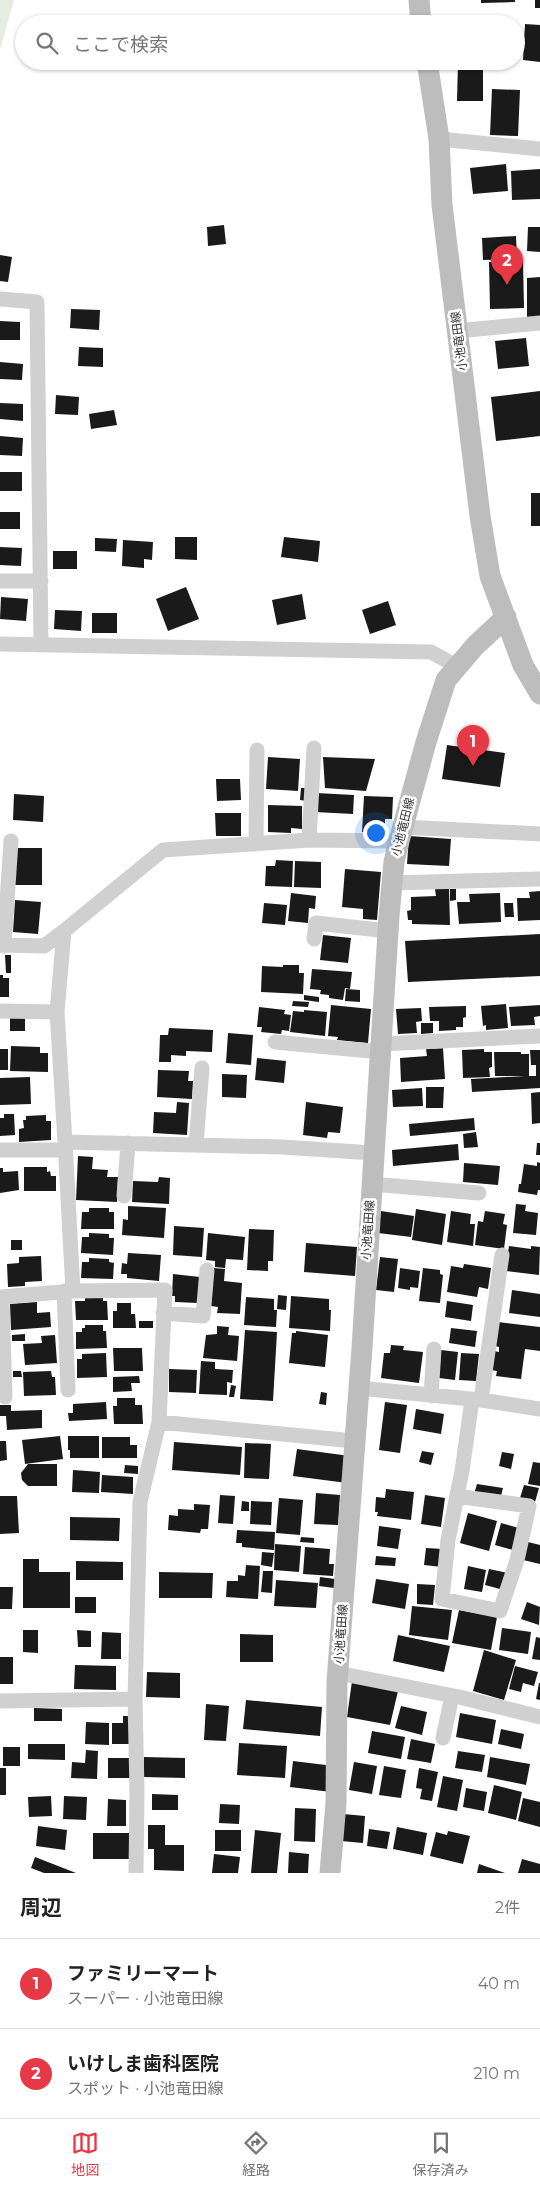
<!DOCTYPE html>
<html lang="ja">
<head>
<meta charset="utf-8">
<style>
  body { margin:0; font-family:Montserrat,"Noto Sans JP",sans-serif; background:#f2f2f2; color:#222 }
  .you { position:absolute; left:375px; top:832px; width:18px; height:18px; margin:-12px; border:4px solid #fff; border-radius:50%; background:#1a73e8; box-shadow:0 0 0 8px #1a73e833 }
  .badge { display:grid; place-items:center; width:32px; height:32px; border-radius:50%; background:#e63946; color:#fff; font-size:16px; font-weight:700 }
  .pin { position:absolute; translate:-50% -41px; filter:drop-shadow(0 1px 2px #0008) }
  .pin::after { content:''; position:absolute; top:26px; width:18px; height:15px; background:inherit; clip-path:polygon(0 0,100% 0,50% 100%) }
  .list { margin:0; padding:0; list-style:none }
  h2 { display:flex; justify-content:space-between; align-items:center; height:65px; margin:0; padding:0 20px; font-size:21px }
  h2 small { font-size:16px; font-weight:400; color:#767676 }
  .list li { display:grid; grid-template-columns:32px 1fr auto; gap:15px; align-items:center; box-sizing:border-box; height:90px; padding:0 20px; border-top:1px solid #e0e0e0 }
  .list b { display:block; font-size:19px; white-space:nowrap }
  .list p { margin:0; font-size:16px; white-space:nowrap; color:#767676 }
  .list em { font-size:16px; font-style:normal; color:#767676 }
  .icon { flex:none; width:28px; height:28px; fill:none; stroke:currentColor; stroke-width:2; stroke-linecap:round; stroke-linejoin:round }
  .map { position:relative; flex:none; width:540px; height:1873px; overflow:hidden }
  .search { position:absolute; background:#fff; box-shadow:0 1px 4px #0004; left:15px; right:15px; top:15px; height:55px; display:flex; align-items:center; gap:12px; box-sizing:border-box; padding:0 18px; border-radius:28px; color:#767676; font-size:19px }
  .sheet { height:245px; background:#fff }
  nav { display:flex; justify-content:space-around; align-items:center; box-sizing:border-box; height:70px; border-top:1px solid #e0e0e0; background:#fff; font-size:14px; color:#767676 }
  nav a { display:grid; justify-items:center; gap:2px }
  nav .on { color:#e63946 }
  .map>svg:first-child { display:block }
  .green { fill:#e6ecdf }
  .building { fill:#1a1a1a }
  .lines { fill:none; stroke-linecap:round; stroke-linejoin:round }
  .street { stroke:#d0d0d0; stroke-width:15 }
  .secondary { stroke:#bdbdbd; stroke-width:21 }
  .labels { text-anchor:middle; stroke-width:5; stroke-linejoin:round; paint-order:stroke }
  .street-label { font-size:12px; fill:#333; stroke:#fff }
</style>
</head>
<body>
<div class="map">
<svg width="540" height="1873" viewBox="0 0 540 1873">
  <rect width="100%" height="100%" fill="#fff"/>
  <path class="green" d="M0,0H14L0,50Z"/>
  <path class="building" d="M481,0H515V2L481,3Z
    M535,0H540V8H535Z
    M525,24L540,25V62L523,60Z
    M458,63L483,64V101H457Z
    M492,89L520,90L518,136L490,135Z
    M506,164L508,191L473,194L470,168Z
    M540,169V199L512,200L511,171Z
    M224,225L226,244L208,246L207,227Z
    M528,227H540V252L527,251Z
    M516,236L517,259L483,260L482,238Z
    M0,255L12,257L8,282L0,281Z
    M523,261L524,308L490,309L489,262Z
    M540,277V317H527V278Z
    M71,309L100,310L99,330L70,328Z
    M0,321L20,322V340H0Z
    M526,338L529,366L498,369L495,341Z
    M79,347L103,348V367L78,366Z
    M0,362L23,364L22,380L0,379Z
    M540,391V436L496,441L491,397Z
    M56,395L79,397L78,415L55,414Z
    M0,403L23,404V421L0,419Z
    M114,410L117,425L91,429L89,414Z
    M0,436L23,438L22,456L0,455Z
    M0,472H22V491H0Z
    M531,493H540V526H531Z
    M0,512H20V529H0Z
    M175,537H197V560L175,559Z
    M284,537L320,541L318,562L281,557Z
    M95,538L117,539L116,552L95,551Z
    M123,540L153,542L152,560L144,559V568L122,566Z
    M0,547L22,548L21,566L0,565Z
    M53,551H77V569H53Z
    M186,587L199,619L168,631L156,599Z
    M302,594L306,619L277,625L272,600Z
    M1,597L28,599L26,621L0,619Z
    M388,601L396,625L370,634L362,610Z
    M55,610L82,611L81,631L54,629Z
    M92,613H117V633H92Z
    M447,745L505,753L500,787L442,779Z
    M268,757L300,759L298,791L266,789Z
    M323,757L375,759L366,791L325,788Z
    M216,779H240L241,800L217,801Z
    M301,788H306V801L300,800Z
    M316,793L354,795L353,814L315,812Z
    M14,794L44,796L43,822L13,820Z
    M364,796L393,797L392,819H385V833L362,832Z
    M268,805L302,806V829L291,828V833L268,832Z
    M215,813H241V836H216Z
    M409,836L451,839L449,866L407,864Z
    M15,848H42V885H15Z
    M276,860L293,861L292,887L265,886L266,866H275Z
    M295,861L321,862V888L294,887Z
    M345,869L381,872L377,920L363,919V909L342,907Z
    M449,888L450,925L412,924V920H408L407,911L411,910V897L436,896L435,889Z
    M450,889H456V900L450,901Z
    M540,891V920L518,921L517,898H530L529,892Z
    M291,893L316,896L315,909L309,908L308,923L288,921Z
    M500,893L501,922L459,924L457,902H470L469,894Z
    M15,900L41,902L38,934L13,932Z
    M264,903L287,905L285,925L262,923Z
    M504,903H513L514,917H505Z
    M540,934V976L408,982L405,941Z
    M323,935L351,938L348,963L320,960Z
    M5,955H11V973H6Z
    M283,965H299V973H304L303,994L261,992L262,966L283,967Z
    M312,969L352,972L350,989L345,988L343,1000L329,998V995L320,994L321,990L310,989Z
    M0,975H3V978H9V997H0Z
    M346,989L360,990V1002L345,1001Z
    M304,995L319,997V1002L304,1000Z
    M293,1001L309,1002L308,1007L292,1006Z
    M506,1004L508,1028L486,1030V1025L483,1026L481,1006Z
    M331,1005L371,1009L368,1043L337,1040L338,1037L328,1036Z
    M540,1005V1016L534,1017L535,1025L511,1026L509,1007Z
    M466,1006V1017L463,1018V1027H456V1030L439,1031V1021H430L429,1007Z
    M259,1007L285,1010L284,1014L291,1015L289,1031L282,1030L281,1034L261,1032L262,1027H257Z
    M421,1008L422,1021L416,1022L417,1033L398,1034L396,1009Z
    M304,1010L327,1012L325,1036L290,1032L293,1011L304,1012Z
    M10,1018H25V1031H10Z
    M421,1023H433V1033L421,1034Z
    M169,1028L213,1030L212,1052L186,1051V1056L171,1055V1062H159L160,1035H168Z
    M228,1033L253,1035L251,1065L226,1063Z
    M11,1046L40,1047V1053H48V1072L10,1071Z
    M443,1048L445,1079L401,1082L400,1058L427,1056L426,1049Z
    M0,1049H8V1070H0Z
    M484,1049V1052H492V1067L489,1068L490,1077L463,1078L462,1050Z
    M530,1050H540V1088L472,1092L471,1079L525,1076H495L494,1052H521V1054H529V1076H536V1065H531Z
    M257,1058L286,1061L284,1083L255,1080Z
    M158,1070L189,1071L188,1081H193L192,1099L157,1097Z
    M222,1074L247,1075L246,1098L222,1097Z
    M30,1077L31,1104L0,1105V1078Z
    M426,1087H444L443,1108H426Z
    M422,1088L423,1106L393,1107L392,1090Z
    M540,1092V1123L532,1124L531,1093Z
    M177,1102L189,1103L187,1135L153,1133L154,1112L176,1113Z
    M306,1102L343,1107L340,1133L328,1132L327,1138L303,1135Z
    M4,1114H14L15,1135L0,1136V1118H4Z
    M46,1115V1121H51V1140L19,1142V1129L24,1128L23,1120H26V1116Z
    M474,1118L475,1130L410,1136L409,1124Z
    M476,1132L478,1147L464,1148L463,1134Z
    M537,1143H540V1155H536Z
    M458,1144L459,1160L393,1166L392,1150Z
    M78,1156L93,1157L92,1169L108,1170L107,1177H118L117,1202L76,1200Z
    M537,1162L540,1163V1190H538L537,1195L518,1192L519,1184H521L524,1164L537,1166Z
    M464,1163L500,1166L498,1185L463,1182Z
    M24,1167H47V1172L50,1171L51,1176H56V1191H24Z
    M0,1168H3V1172L18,1171L19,1190L0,1193Z
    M159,1177L170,1178L169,1204L132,1202L133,1181L158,1182Z
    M516,1204L526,1205L525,1211L538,1213L536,1235L513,1233Z
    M128,1206L166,1208L164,1238L122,1235L123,1219L128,1220Z
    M89,1208H109V1212H114V1229H81L82,1212H89Z
    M416,1209L446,1214L442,1245L412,1240Z
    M381,1211L414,1216L411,1237L378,1233Z
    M451,1211L471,1214L470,1224H475L473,1246L447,1242Z
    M485,1211L505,1214L503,1224L507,1225L504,1249L475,1245L478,1221L483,1222Z
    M174,1226L204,1228L202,1257L173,1255Z
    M249,1229L274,1230L273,1261H268V1271L247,1270Z
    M89,1233L109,1234V1238H114L113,1255L81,1253L82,1237H89Z
    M208,1233L245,1237L243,1260L226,1259L225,1268L215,1267V1261L206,1260Z
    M11,1240H22V1250H11Z
    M306,1243L357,1247L355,1276L304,1272Z
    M509,1246L531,1249V1246L540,1247L539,1275L505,1271Z
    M128,1253L161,1255L159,1281L127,1278V1274H121L122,1263L127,1264Z
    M41,1256L42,1281L25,1282V1286L8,1287L7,1264L19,1263V1257Z
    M380,1257L398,1259L394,1292L376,1290Z
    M89,1258L109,1259V1262L114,1263L113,1279L81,1278L82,1262H89Z
    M464,1264L491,1268L488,1289L479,1287L477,1297L447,1292L451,1266L463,1268Z
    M214,1268L225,1269L224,1281L242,1283L240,1314L217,1313L218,1307L211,1306Z
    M400,1268L420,1271L418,1288L410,1287V1290L398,1288Z
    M423,1268L440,1270V1274L443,1275L440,1303L419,1301Z
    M173,1274L200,1277L198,1303L175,1302V1296H172Z
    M512,1290L540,1294V1317L509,1313Z
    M278,1295L287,1296L286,1310L277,1309Z
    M291,1296L329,1299V1310H331L330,1331L289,1328Z
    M85,1297H103V1301H107L108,1320H76L75,1301H85Z
    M246,1297L274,1299V1310H277L276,1327L244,1325Z
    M447,1301L473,1305L471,1321L445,1317Z
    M37,1302V1313L50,1312L51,1327L11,1330L10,1304Z
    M117,1303H131V1314H135L136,1328H113V1311H117Z
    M139,1321H153V1328H139Z
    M498,1322L540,1327V1351L525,1349L521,1379L496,1376L497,1371L491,1370L494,1351L499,1352V1347L495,1346Z
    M85,1325H103V1331H106L107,1348L76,1349V1332H82V1328H85Z
    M217,1326L229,1327L228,1335L239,1336L237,1361L203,1358L206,1335L217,1334Z
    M451,1328L477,1331L475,1347L449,1343Z
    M245,1330L277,1332L273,1401L240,1399Z
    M296,1331L328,1335L325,1367L289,1363L292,1333H296Z
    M25,1334V1341H12V1335Z
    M55,1335L57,1363L25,1365L23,1344L42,1343L41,1336Z
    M391,1345L404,1346L403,1350L423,1352L419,1383L381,1378L384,1353H390Z
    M113,1348H142L143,1371H114Z
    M441,1350L458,1352L455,1380L439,1378Z
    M106,1353L107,1377L77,1378V1359H82V1354Z
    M461,1353L479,1354L476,1381L459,1380Z
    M201,1361L215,1362V1369L233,1370L232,1383L227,1382V1395L199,1394Z
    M169,1369L197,1370L196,1393L169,1392Z
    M13,1371H21L22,1377H13Z
    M51,1371L52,1377H55L56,1395L24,1396L23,1372Z
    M139,1376L140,1383H131L132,1391L113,1392V1377Z
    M231,1385L236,1386L234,1397H229Z
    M321,1392L327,1393L326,1405L319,1404Z
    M117,1398H135V1405H142L143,1424H114L113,1406H117Z
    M106,1402L107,1419L69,1421L68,1413H73V1404Z
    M385,1402L407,1405L400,1453L379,1450Z
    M0,1405H11V1411L42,1410V1428L7,1430L6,1416H0Z
    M416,1409L444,1414L441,1434L413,1429Z
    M60,1436L63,1459L25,1464L22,1440Z
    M68,1436H99V1458H70V1450H68Z
    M102,1437H130V1445H137V1458H102Z
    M0,1441H6L7,1460L0,1461Z
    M174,1442L242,1447L240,1475L172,1470Z
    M245,1443L271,1444L269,1479L244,1478Z
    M297,1449L350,1456L347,1483L293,1476Z
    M422,1451L434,1453L431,1465L419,1462Z
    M502,1452L514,1454L511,1469L499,1466Z
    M533,1462L540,1463V1486L528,1484Z
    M28,1464H57V1486H28L22,1480L21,1473Z
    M125,1465L138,1466V1474L124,1473Z
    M73,1470L100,1472L99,1493L72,1492Z
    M102,1475L133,1477V1494L101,1492Z
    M477,1484L503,1488L501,1496L474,1494Z
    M524,1485L539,1488L535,1502L520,1498Z
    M386,1489L414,1492L411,1520L377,1516L378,1512H375L376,1497L385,1498Z
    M316,1493L340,1495L338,1525L314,1524Z
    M220,1495L235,1496L233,1524L218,1523Z
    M425,1495L445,1498L441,1527L421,1524Z
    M0,1496H17L19,1533L0,1534Z
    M279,1498L303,1500L300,1535L276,1533Z
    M242,1501L249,1502V1511H241Z
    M251,1501L272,1502L271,1525L250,1524Z
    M194,1504L210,1505L208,1529H201L200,1533L168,1530L169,1515L178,1516V1509L194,1510Z
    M468,1513L497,1521L489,1551L460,1543Z
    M70,1517L120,1518L119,1541L70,1540Z
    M501,1523L519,1528L513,1550L495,1545Z
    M379,1526L401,1529L398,1549L377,1546Z
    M237,1530L275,1532L274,1550L242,1547V1543H236Z
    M301,1537L314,1538V1543L300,1542Z
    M528,1542L540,1545V1564L523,1560Z
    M275,1544L301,1546L299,1572L274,1570Z
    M305,1547L330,1549L329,1564H334L333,1576L303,1574Z
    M426,1548L443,1549L442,1567L424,1565Z
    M262,1552L274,1553L272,1567L261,1565Z
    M376,1556L396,1558L395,1566L375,1565Z
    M23,1559H39V1572H70V1608H23Z
    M76,1561L123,1562V1580H76Z
    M246,1565L260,1566L258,1599L226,1597L227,1581H238V1575L245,1576Z
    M468,1566L486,1570L482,1592L464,1589Z
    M489,1569L508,1573L504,1590L485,1585Z
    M263,1571H273L272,1593L261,1592Z
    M159,1572L213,1573L212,1598H159Z
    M320,1577L335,1579L334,1588L319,1586Z
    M376,1579L409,1584L405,1609L372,1603Z
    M276,1580L318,1583L316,1608L274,1606Z
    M417,1584L435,1585L433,1605L417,1604Z
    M0,1587H13L12,1609H0Z
    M75,1597H96V1613H75Z
    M527,1602L540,1607L539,1625L521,1619Z
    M412,1606L452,1610L448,1640L409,1635Z
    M459,1610L497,1617L491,1650L452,1643Z
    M502,1628L531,1632L528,1654L499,1650Z
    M23,1630H38V1653L23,1652Z
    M77,1630L91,1631V1647H78Z
    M102,1632L121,1633V1659H101Z
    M240,1634L273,1635V1662H240Z
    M398,1635L450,1646L444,1672L393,1661Z
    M536,1637L540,1638V1660L532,1659Z
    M484,1650L516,1660L504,1700L473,1691Z
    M0,1657H13V1684H0Z
    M75,1665L116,1666V1690L74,1689Z
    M515,1666L538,1672L534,1686L523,1683L521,1692L509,1689Z
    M147,1672L180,1673V1698L146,1697Z
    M352,1681L398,1691L390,1725L347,1717Z
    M539,1683H540V1700L536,1699Z
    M246,1700L322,1707L320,1736L243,1729Z
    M206,1704L229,1706L226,1741L204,1740Z
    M401,1706L427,1712L422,1735L395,1728Z
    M34,1708L62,1709V1721H34Z
    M460,1713L496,1720L492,1744L456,1737Z
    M123,1716H134V1744H112V1723H123Z
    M86,1722L109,1723V1745L85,1744Z
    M501,1729L524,1734L521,1749L498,1744Z
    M372,1731L405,1737L401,1759L368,1753Z
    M411,1739L435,1744L431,1763L407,1759Z
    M239,1743L287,1746L285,1778L237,1775Z
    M28,1744H65V1760L28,1759Z
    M3,1747H20V1766H3Z
    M86,1750L98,1751L97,1779L71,1778L72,1762L85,1763Z
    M458,1751L485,1755L482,1772L455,1768Z
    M144,1757L185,1758V1778L143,1777Z
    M490,1757L530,1764L526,1785L487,1777Z
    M108,1758H132V1778H108Z
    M293,1761L334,1766L331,1792L290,1787Z
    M354,1762L377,1766L372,1794L349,1790Z
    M384,1766L406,1770L401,1798L379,1795Z
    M0,1768H6V1795H0Z
    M419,1768L438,1772L432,1801L420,1799L422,1789L416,1788Z
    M443,1776L463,1780L457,1811L437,1807Z
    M494,1785L522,1792L516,1820L488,1813Z
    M466,1788L487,1792L484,1811L463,1807Z
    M152,1794L178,1795V1810H152Z
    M51,1796L52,1816L29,1817L28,1797Z
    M64,1796L87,1797L86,1820L63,1819Z
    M523,1798L540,1802V1827L518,1821Z
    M108,1799L126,1800V1826H107Z
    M220,1804L240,1805L239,1824L219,1823Z
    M295,1808L316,1809L315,1842L294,1841Z
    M343,1814L365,1816L363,1843L341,1841Z
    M148,1825H165V1845H184V1871L154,1870V1849H148Z
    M38,1826L67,1830L65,1850L36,1846Z
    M397,1827L427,1833L423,1855L393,1849Z
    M369,1829L390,1832L387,1849L367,1846Z
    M215,1830H241V1851H215Z
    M255,1830L281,1833L277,1873H251Z
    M448,1831L470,1836L463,1864L430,1856L436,1832L447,1835Z
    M93,1833H129V1859H93Z
    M289,1852L309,1854L308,1873H288Z
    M214,1854L240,1857L238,1873H212Z
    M35,1857L76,1873H44L31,1868Z
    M522,1859L540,1864V1873H518Z
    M479,1864L505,1873H477Z"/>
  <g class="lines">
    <path class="street" d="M439,139L540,149
      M0,299L37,302L41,644
      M457,331L540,323
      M0,581H41
      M0,644L431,652L458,667
      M403,827L540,834
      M309,840L314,748
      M256,844L257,750
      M392,883L540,879
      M314,939L316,923L388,931
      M0,945L44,946L64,931
      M4,946L11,841
      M0,1011L57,1012
      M275,1042L381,1052
      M381,1044L540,1036
      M65,1142L73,1291
      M196,1145L202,1068
      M0,1150H65
      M373,1153L282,1147L65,1142L57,1012L64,931L163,850L309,840L399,841
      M371,1184L479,1193
      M124,1196L128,1143
      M64,1291L68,1390
      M0,1297L73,1291L165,1290L159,1422L140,1502L135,1699
      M2,1297L5,1397
      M163,1313L203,1316L207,1270
      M359,1388L481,1400L540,1409
      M431,1396L434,1349
      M481,1400L502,1255
      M159,1422L354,1441
      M456,1501L463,1497L529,1506L517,1560L500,1611L442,1599L448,1540L462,1471L472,1400
      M338,1673L459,1697L540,1717
      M0,1701L135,1699L137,1791L136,1873
      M443,1738L452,1696"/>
    <path class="secondary" d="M419,0L421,24
      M427,61L439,139L442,205L480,516L490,576L523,665L540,694
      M330,1873L336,1803L337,1682L362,1348L389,916L394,862L399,841L426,742L446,680L475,646L506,617"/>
  </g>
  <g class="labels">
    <g class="street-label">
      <text transform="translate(459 341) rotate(-97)" y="4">小池竜田線</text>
      <text transform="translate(403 827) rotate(-76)" y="4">小池竜田線</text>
      <text transform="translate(368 1230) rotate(-86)" y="4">小池竜田線</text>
      <text transform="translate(341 1634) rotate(-86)" y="4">小池竜田線</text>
    </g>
  </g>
</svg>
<div class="you"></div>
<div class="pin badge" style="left:473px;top:766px">1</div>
<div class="pin badge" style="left:507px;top:285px">2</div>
<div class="search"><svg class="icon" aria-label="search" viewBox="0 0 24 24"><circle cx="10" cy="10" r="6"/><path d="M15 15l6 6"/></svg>ここで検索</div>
</div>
<section class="sheet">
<h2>周辺<small>2件</small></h2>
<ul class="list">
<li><span class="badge">1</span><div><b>ファミリーマート</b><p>スーパー · 小池竜田線</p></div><em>40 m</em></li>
<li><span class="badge">2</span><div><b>いけしま歯科医院</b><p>スポット · 小池竜田線</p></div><em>210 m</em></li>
</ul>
</section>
<nav>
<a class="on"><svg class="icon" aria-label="map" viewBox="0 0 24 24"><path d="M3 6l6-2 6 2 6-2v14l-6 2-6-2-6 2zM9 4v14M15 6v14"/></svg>地図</a>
<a><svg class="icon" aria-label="directions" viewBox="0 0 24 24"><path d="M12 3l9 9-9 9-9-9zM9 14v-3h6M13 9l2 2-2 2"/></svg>経路</a>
<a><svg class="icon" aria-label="saved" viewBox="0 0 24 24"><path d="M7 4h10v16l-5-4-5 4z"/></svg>保存済み</a>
</nav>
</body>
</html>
